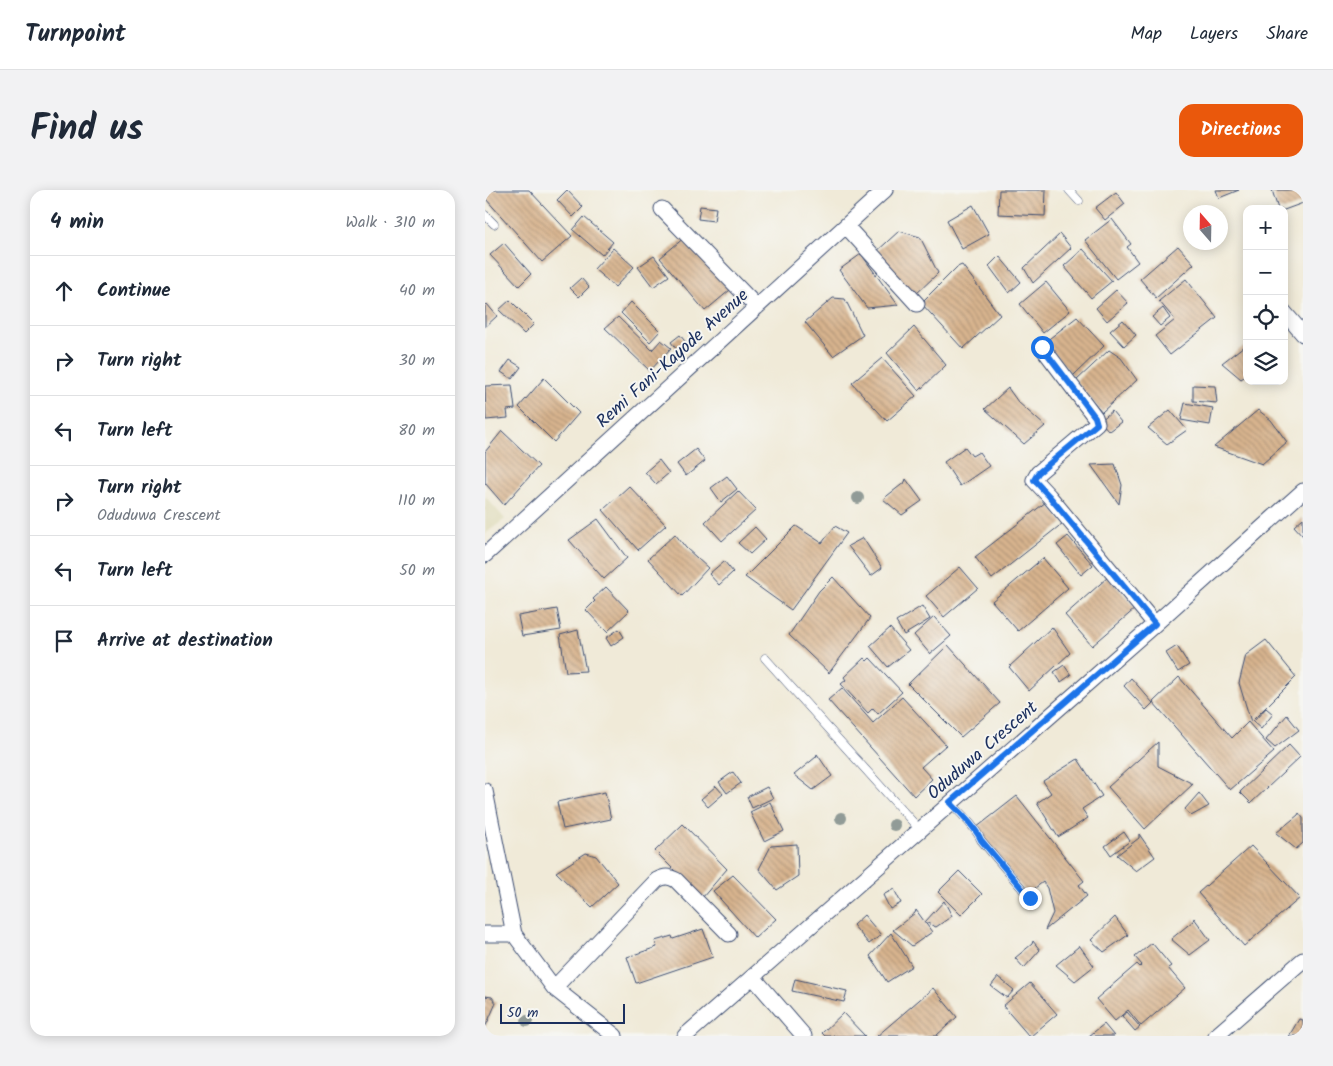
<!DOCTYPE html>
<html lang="en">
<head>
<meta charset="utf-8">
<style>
  body { margin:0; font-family:Kalam,sans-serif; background:#f2f2f3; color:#1f2937 }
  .controls { position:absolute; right:15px; top:15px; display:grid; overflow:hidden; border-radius:10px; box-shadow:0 2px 12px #0003 }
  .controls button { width:45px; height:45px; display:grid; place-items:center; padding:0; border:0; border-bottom:1px solid #e0e1e3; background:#fff; color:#1f2937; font:25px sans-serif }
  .compass { position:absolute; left:698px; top:15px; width:45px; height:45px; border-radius:50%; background:#fff; box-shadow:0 2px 12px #0003; rotate:340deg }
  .scale { position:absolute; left:15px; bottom:12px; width:125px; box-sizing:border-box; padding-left:5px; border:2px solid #1b2f5e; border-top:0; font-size:14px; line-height:18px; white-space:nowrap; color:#1b2f5e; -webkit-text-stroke:4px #f6f6f2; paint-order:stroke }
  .stop { position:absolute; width:15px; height:15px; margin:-11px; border:4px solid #1a73e8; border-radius:50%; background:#fff }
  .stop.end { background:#1a73e8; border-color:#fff; box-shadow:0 1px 5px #0008 }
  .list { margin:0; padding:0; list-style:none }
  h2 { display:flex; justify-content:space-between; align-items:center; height:65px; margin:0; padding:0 20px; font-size:21px }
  h2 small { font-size:16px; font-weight:400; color:#747a83 }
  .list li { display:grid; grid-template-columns:32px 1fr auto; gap:15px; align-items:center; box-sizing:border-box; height:70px; padding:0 20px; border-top:1px solid #e0e1e3 }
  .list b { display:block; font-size:19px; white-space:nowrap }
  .list p { margin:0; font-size:16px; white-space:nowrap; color:#747a83 }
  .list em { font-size:16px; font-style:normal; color:#747a83 }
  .icon { flex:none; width:28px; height:28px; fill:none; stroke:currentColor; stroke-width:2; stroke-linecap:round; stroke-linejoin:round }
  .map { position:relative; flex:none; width:818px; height:846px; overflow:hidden; border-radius:15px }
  header { display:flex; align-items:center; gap:30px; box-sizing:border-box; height:70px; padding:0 25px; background:#fff; border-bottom:1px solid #e0e1e3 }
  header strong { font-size:24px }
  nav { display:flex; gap:28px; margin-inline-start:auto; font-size:18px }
  .intro { display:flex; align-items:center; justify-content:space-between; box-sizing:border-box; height:120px; padding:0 30px }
  h1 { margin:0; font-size:35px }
  .button { padding:12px 22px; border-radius:15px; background:#ea580c; color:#fff; font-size:18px; font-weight:700 }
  main { display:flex; gap:30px; padding:0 30px }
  aside { flex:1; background:#fff; border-radius:15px; box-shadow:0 2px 12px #0003 }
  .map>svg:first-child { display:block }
  .built { fill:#e0dcbb }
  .building { fill:url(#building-back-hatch) }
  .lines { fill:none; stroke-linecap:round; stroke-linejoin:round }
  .service-casing { stroke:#3b4b70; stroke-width:9 }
  .minor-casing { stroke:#3b4b70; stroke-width:17 }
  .service { stroke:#fff; stroke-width:8 }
  .minor { stroke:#fff; stroke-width:15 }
  .tree { fill:#919b97 }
  .route { stroke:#1a73e8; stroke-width:6 }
  .labels { text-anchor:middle; stroke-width:4; stroke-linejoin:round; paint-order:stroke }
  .street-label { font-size:18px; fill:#1b2f5e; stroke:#f6f6f2 }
</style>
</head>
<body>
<header>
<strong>Turnpoint</strong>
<nav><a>Map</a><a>Layers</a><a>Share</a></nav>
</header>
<div class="intro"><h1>Find us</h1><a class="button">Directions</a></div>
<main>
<aside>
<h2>4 min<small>Walk · 310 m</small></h2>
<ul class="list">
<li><svg class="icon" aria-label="ahead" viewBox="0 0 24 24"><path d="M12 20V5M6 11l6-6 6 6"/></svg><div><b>Continue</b></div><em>40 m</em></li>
<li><svg class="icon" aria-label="right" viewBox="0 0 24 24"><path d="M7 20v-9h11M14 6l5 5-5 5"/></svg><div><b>Turn right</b></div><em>30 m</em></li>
<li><svg class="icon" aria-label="left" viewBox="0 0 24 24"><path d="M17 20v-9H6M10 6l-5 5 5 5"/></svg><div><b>Turn left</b></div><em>80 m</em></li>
<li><svg class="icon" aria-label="right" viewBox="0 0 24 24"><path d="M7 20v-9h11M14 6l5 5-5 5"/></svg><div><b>Turn right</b><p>Oduduwa Crescent</p></div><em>110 m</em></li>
<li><svg class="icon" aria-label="left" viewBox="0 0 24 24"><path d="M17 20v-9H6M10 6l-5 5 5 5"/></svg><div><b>Turn left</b></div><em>50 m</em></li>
<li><svg class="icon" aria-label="arrive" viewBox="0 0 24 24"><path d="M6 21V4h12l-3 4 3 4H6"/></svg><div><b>Arrive at destination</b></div></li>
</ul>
</aside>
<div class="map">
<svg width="818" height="846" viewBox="0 0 818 846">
  <defs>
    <pattern id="building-back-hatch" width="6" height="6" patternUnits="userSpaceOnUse" patternTransform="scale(1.25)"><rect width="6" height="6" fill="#d8b48e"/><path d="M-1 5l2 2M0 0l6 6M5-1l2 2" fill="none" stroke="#ae9377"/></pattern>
  </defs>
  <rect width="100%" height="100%" fill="#f6f6f2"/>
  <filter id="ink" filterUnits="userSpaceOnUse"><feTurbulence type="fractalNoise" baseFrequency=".02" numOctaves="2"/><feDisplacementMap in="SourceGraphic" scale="10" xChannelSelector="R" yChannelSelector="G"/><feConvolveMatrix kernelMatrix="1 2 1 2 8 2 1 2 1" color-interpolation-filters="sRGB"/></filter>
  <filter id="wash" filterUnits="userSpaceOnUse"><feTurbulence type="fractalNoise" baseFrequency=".0096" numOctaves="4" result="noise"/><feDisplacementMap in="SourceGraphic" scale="20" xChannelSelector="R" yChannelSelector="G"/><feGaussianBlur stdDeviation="1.12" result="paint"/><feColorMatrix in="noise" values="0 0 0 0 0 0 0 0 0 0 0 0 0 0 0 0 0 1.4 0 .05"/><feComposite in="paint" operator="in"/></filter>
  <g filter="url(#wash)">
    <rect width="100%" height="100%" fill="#f0ead8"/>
    <path class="built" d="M0,306L20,329L0,344Z"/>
    <g id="blocks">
      <path class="building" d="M0,0H44L87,46L57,72L0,8Z
        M82,0L98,17L88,27L72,10Z
        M514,0H561L560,26L513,24Z
        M731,0H754L734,8Z
        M787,0H818V13L799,20L793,19Z
        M631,2L640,14L620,30L610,18Z
        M488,15L504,44L477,59L462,30Z
        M215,16L231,18L229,31L213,29Z
        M99,27L128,52L117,65L88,40Z
        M627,29L646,54L642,57L653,72L631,89L600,50Z
        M414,41L435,47L453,83L427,108L390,63Z
        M575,44L586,58L548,93L539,78Z
        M200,47L245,100L220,121L175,68Z
        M19,53L46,84L34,96L5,65Z
        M693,56L709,74L671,108L655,89Z
        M128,58L149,77L130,97L109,79Z
        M598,59L627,91L606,108L579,76Z
        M376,64L413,115L382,118L354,80Z
        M169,66L184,86L168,97L153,77Z
        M514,66L536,92L524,103L504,76Z
        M477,75L515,125L478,159L436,113L472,77Z
        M96,88L104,97L94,107L85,98Z
        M701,89L732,128L685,165L670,146L690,130L674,111Z
        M561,92L585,121L558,143L535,114Z
        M631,100L643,113L622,131L611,118Z
        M348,108L360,109L378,145L348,166L320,132Z
        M25,110L49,134L39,144L14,120Z
        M146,112L175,141L165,152L136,123Z
        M2,114L12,126L0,137V116Z
        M678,118L685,128L675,136L667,127Z
        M133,127L167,160L176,150L186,158L165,181L120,138Z
        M592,127L619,156L588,186L560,152Z
        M638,130L651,145L639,156L625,141Z
        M429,137L461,175L434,201L402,163Z
        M195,145L203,155L194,163L186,152Z
        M759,156L762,159V185L756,189L737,173Z
        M624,160L636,168L652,190L617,222L591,191Z
        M397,168L431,206L402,231L367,193Z
        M25,170L36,177L27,189L16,182Z
        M59,188L94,223L69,252L34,217Z
        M27,195L30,219L22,220L23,228L1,230L0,196Z
        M708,195L730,196L732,213L708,211Z
        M523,198L533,212L560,236L539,254L500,219Z
        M700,213L728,218L725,235L696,230Z
        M685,220L702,240L682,254L663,238Z
        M773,220L786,230L802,252L777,274L729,257Z
        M627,221L636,232L624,241L615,231Z
        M17,241L54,276L19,315L0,293V262Z
        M480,257L487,266L494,262L504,276L475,296L459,272Z
        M211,259L220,271L201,286L192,274Z
        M174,270L184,283L171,294L160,282Z
        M630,274L637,295L634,314L606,275Z
        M242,286L252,299L236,312L226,298Z
        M421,289L437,311L417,325L398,309L420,292Z
        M144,296L181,335L153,360L118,320Z
        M253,301L271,320L237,351L220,332Z
        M561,312L578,333L507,389L490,367Z
        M818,328V346L809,336Z
        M113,329L142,368L119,389L84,350Z
        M311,336L337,353L350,336L362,343L306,420L260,387Z
        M270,337L281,349L265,364L253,353Z
        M190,344L201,358L223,378L197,406L163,369Z
        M583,346L608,375L596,385L572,355Z
        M378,348L397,378L386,386L363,356Z
        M558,368L583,398L533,441L507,411Z
        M239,371L248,382L234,395L224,384Z
        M475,377L493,398L459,427L441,406Z
        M348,387L385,428L344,483L304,445L334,401Z
        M623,387L651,418L607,456L580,425Z
        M121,397L144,421L122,442L101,420L110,411L108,409Z
        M437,416L445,429L419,445L411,432Z
        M72,419L76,440L37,446L33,426Z
        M449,427L466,446L445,464L429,445Z
        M567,437L585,463L544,501L524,477Z
        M405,438L424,460L403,477L385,456Z
        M134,439L139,447L126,456L121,448Z
        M93,440L101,481L81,482L75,445Z
        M781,450L811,487L766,532L754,493L761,465Z
        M463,455L515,513L476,547L423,494Z
        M692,456L704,475L693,482L681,463Z
        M379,468L382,471L385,468L417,502L393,524L388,518L383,523L356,494L361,490L359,487Z
        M579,475L586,485L576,492L569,482Z
        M694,487L747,548L763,532L789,562L745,600L668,512Z
        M646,488L668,513L661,520L639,496Z
        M357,498L388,533L417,507L461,555L436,577L447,589L429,606L343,510Z
        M781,518L788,524L776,539L768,532Z
        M802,525L814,540L790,558L781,550Z
        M673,552V576L708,594L660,639L623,597Z
        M804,555L815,567L766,613L755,602Z
        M332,564L347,586L328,600L309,585L331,567Z
        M593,569L617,606L597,619L603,628L573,647L552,613L566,603L558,591Z
        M248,582L256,593L242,603L234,592Z
        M231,596L238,604L223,617L216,609Z
        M282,597L288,608L267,618L262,607Z
        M120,602L126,629L78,639L72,612Z
        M714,603L724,616L706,626L700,619Z
        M532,606L599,691L594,695L602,706L560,740L568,723L562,698L558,692L542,704L491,638Z
        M285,612L299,641L279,651L265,622Z
        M814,623L818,628V653L811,659L791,643L813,625Z
        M198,634L242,679L217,708L170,661Z
        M639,642L645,651L626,665L620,656Z
        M654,644L670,667L651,681L632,665L654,648Z
        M312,654L313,686L292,700L274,679L286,656Z
        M766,656L815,708L759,756L713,703Z
        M101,663L111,666L133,693L107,717L71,682Z
        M474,681L497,704L476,725L453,702Z
        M248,685L291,729L270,748L228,701Z
        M409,699L416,713L405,719L398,705Z
        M459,711L467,726L451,737L440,732Z
        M431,720L447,742L427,756L408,740L430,723Z
        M379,725L396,745L384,754L368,735Z
        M630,727L643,745L619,762L606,750Z
        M709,728L725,750L705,765L686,749L708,731Z
        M218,739L228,767L151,793L142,767L172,757L170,751L187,746L188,749Z
        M406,743L427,776L402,792L385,766Z
        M548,751L555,760L539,778L530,768L547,754Z
        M667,753L686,776L683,778L700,798L656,836L643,820L630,831L611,809L652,774L655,777L657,775L650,767Z
        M594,755L609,776L590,791L571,775L593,757Z
        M513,787L529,800L522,808L506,796Z
        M310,789L362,801L359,812L307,801Z
        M545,793L572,824L546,846H544L518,816Z
        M448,798L472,827L452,845V846H392Z
        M0,806L7,807L11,813L0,838Z
        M642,822L655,837L650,841L637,826Z
        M358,823L380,846H340L337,843Z
        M814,829L818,830V846H804Z
        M619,834L629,846H604Z"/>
    </g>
  </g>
  <g filter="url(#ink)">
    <use href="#blocks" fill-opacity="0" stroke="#3b4b70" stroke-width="1"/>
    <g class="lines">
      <defs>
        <path id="service" d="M584,0L594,11
          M0,25L9,34
          M280,468L435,640
          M465,612C476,624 490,636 496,650L545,708"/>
        <path id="minor" d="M177,19L272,117
          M361,36L432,114
          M799,122L818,144
          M557,157L610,227L612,233L553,283L549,290L564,306L670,434
          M0,365L400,0
          M0,601L29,744L69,798L130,846
          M0,744H29
          M268,787L319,846
          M69,798L172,690C180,686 183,686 191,690L244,744
          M200,846L670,434L818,301
          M731,846L818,770"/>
      </defs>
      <use href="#service" class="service-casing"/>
      <use href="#minor" class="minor-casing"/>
      <use href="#service" class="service"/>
      <use href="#minor" class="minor"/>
    </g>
    <g class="tree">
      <circle cx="373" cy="308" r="6"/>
      <circle cx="356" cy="628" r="6"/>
      <circle cx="409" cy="635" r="6"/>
      <circle cx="42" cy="831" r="6"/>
    </g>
  </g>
  <g class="lines" filter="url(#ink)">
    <path class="route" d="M545,708L496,650C490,636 476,624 465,612L670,434L564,306L549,290L553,283L612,234L610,227L557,157"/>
  </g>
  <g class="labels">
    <g class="street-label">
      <text transform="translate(187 168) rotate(-42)" y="6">Remi Fani-Kayode Avenue</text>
      <text transform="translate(497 560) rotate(-41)" y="6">Oduduwa Crescent</text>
    </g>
  </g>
</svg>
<div class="controls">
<button>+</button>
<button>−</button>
<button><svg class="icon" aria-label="locate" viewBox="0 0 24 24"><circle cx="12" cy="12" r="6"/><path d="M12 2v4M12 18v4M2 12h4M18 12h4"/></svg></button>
<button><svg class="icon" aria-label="layers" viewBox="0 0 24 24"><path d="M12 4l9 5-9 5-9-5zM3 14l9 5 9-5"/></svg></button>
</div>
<svg class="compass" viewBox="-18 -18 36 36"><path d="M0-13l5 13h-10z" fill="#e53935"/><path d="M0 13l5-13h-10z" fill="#747a83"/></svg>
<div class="scale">50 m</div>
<div class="stop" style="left:557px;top:157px"></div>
<div class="stop end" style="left:545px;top:708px"></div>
</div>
</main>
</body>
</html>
